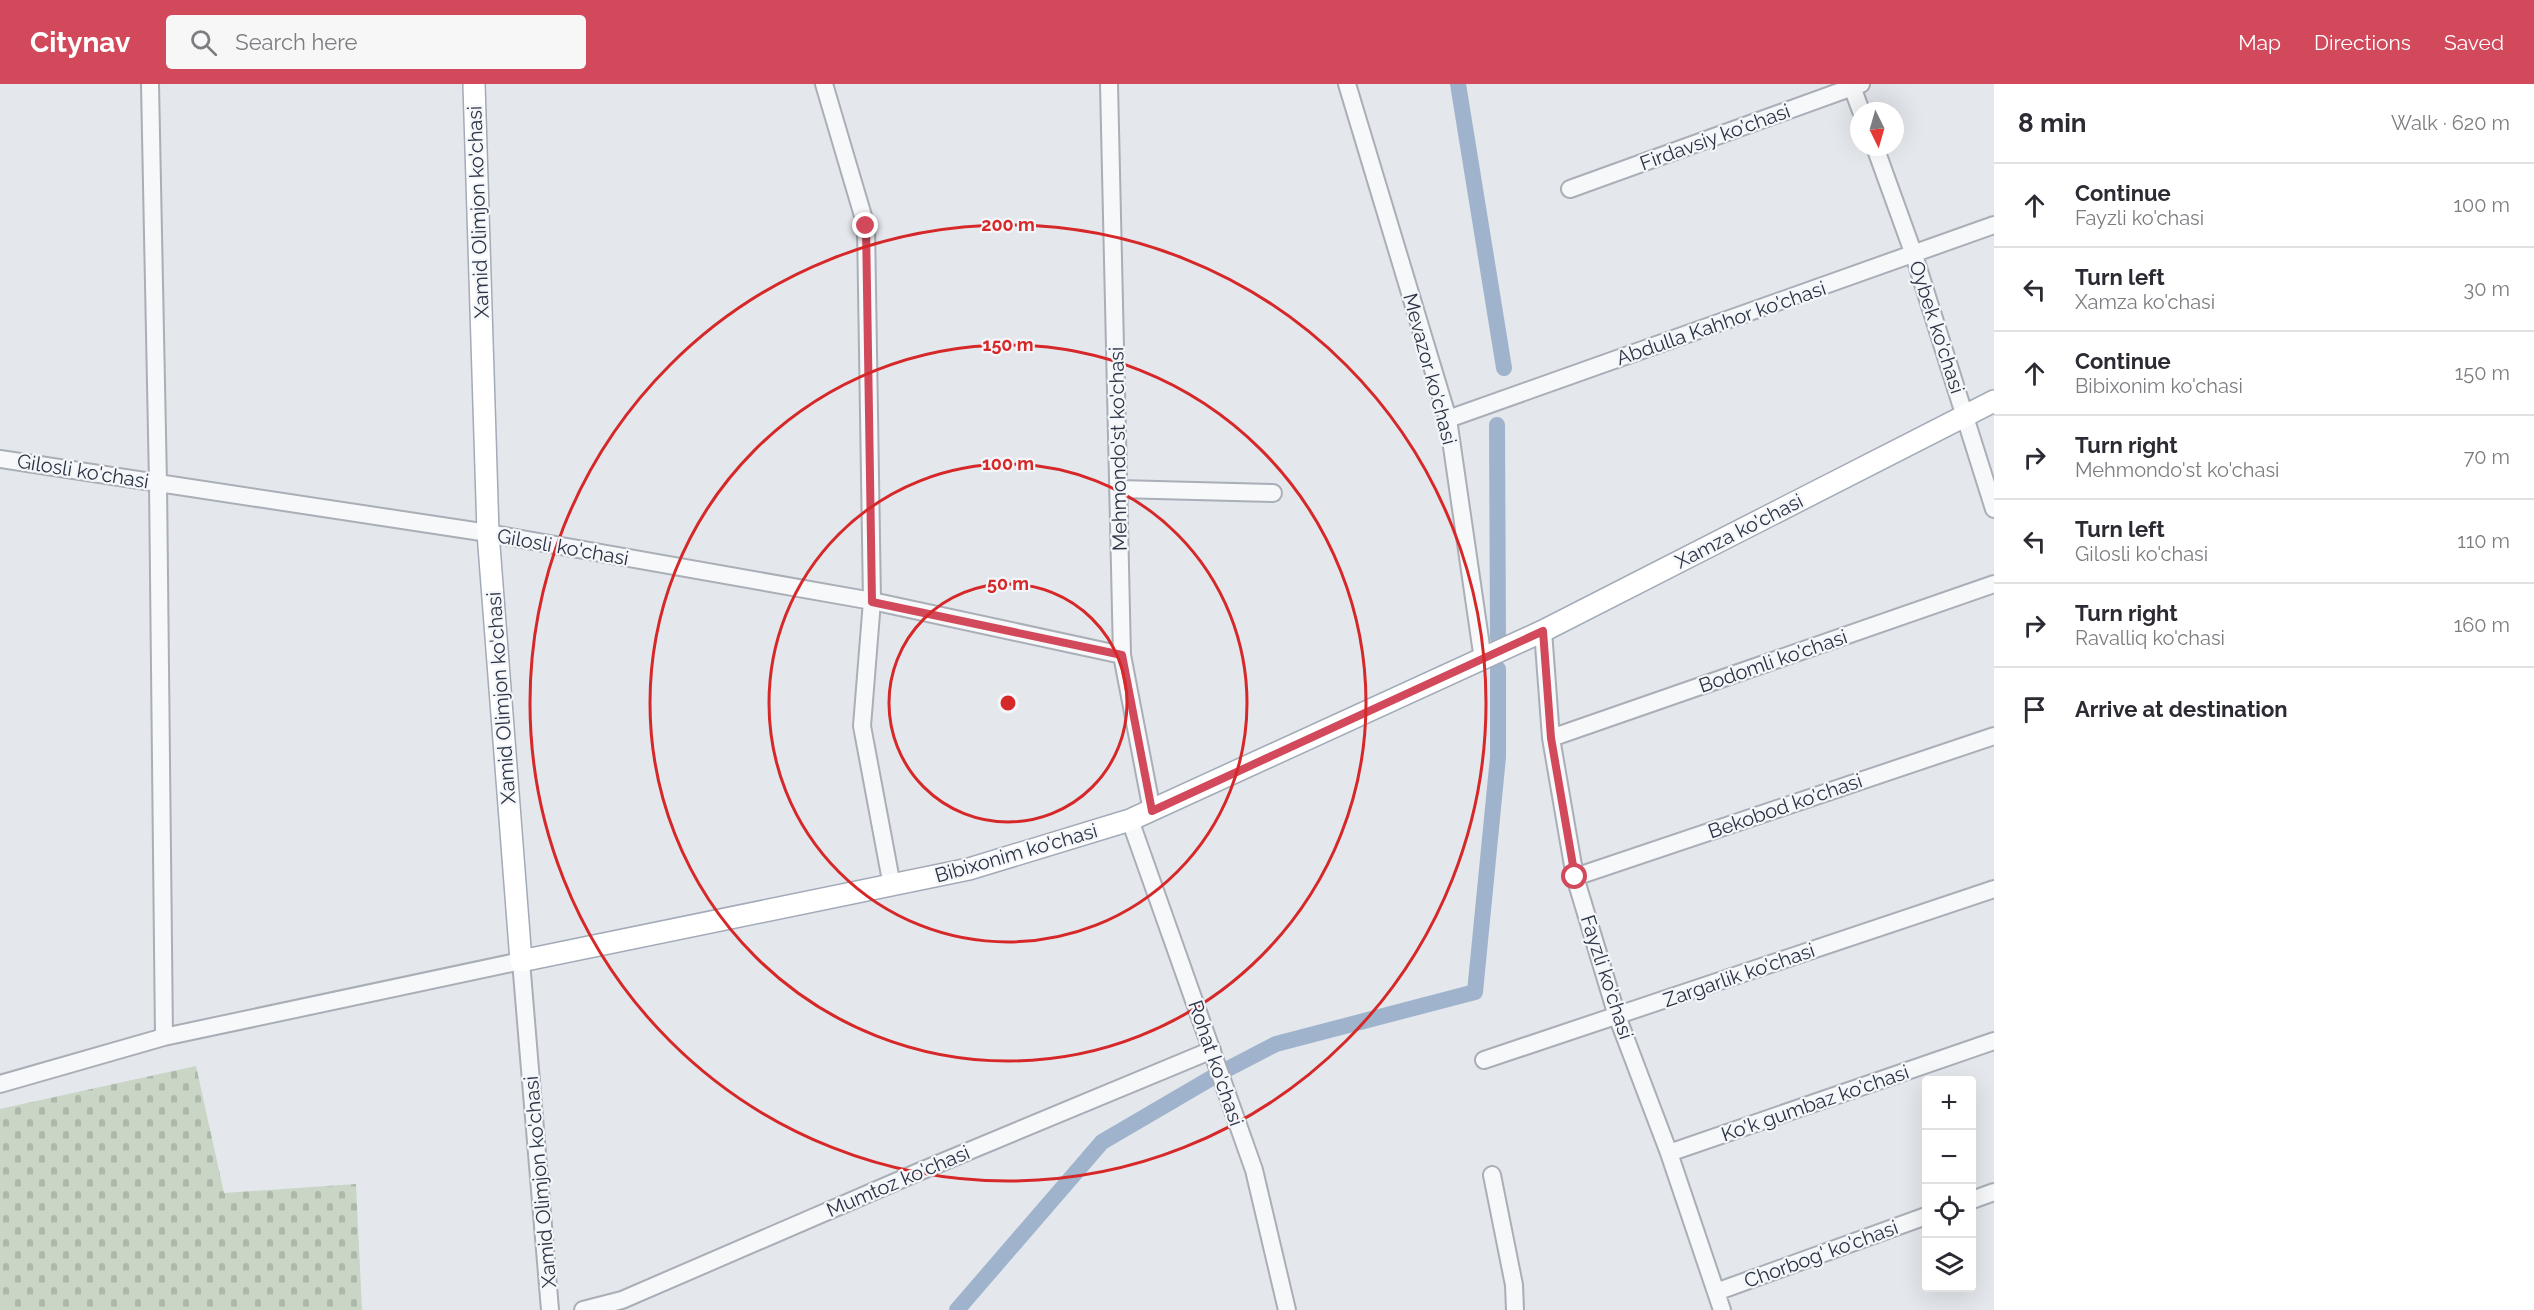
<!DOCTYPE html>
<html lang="en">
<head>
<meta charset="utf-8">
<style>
  body { margin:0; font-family:Raleway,sans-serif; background:#f7f7f7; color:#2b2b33 }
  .controls { position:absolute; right:18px; bottom:18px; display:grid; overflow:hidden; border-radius:6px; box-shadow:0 6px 24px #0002 }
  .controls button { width:54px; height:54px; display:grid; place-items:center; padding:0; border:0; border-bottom:2px solid #e1e1e2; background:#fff; color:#2b2b33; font:30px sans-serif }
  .compass { position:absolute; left:1850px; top:18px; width:54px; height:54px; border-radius:50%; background:#fff; box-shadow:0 6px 24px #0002; rotate:175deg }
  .stop { position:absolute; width:18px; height:18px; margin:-14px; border:4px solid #d1495b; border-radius:50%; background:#fff }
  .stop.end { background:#d1495b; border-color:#fff; box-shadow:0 2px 6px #0008 }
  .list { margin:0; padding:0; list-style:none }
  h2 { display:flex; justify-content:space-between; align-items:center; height:78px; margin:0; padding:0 24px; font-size:26px }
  h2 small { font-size:20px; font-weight:400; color:#7c7c81 }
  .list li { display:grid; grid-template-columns:39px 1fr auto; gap:18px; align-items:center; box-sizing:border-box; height:84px; padding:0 24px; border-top:2px solid #e1e1e2 }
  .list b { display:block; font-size:22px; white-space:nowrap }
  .list p { margin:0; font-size:20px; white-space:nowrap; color:#7c7c81 }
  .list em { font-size:20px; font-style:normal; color:#7c7c81 }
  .icon { flex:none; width:33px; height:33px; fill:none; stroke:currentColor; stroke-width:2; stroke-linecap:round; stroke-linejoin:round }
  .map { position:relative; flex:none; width:1994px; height:1226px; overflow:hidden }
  header { display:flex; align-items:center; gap:36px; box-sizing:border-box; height:84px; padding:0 30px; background:#d1495b; color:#fff }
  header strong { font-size:28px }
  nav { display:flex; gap:33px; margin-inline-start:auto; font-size:21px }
  .search { width:420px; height:54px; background:#f7f7f7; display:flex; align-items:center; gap:15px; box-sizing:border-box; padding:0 21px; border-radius:6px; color:#7c7c81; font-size:22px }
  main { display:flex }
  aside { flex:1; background:#fff }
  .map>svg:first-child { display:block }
  .cemetery { fill:url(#cemetery-stones) }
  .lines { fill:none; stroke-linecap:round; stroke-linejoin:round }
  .canal { stroke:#9fb4cc; stroke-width:16 }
  .minor-casing { stroke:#a9aeb7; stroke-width:20 }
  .major-casing { stroke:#a3abb8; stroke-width:24 }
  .minor { stroke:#f7f8fa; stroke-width:16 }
  .major { stroke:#fff; stroke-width:21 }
  .route { stroke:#d1495b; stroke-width:8 }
  .ring { fill:none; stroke:#d62828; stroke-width:3 }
  .labels { text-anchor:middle; stroke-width:4.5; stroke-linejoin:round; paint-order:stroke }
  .street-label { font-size:20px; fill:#2b3445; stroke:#f4f6f9 }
  .centre { fill:#d62828; stroke:#f4f6f9; stroke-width:3 }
  .ring-label { font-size:18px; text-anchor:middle; font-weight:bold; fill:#d62828; stroke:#f4f6f9; stroke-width:4.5; stroke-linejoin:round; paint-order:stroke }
</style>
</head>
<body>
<header>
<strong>Citynav</strong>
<div class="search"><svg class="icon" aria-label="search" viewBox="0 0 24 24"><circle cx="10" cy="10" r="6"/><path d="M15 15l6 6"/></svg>Search here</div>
<nav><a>Map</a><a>Directions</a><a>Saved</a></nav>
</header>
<main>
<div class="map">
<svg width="1994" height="1226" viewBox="0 0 1994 1226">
  <defs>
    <pattern id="cemetery-stones" width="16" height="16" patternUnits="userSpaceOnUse" patternTransform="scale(1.5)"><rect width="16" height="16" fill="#c9d6c5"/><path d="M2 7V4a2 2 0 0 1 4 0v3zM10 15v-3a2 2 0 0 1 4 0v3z" fill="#adb8ab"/></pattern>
  </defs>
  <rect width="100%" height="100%" fill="#e4e7ec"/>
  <path class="cemetery" d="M196,982L224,1109L356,1100L362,1226H0V1025Z"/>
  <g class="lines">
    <path class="canal" d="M1458,0L1504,284
      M1497,341L1498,554
      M957,1226L1102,1058L1220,989L1276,960L1475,908L1498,673V585"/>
    <defs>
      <path id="minor" d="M150,0L158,399L164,953
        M824,0L866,142L872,517L862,642L892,802
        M1109,0L1122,571L1152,727
        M1347,0L1448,335L1483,576
        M1851,0L1861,27
        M1875,63L1914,171L1994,425
        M1570,105L1861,0
        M1448,335L1994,141
        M0,375L488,449L872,517L1122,571
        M1119,405L1273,409
        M1543,547L1551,654L1575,793L1617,932L1669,1069L1722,1226
        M1551,654L1994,500
        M1130,736L1254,1086L1287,1226
        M1575,793L1994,652
        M1484,976L1994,805
        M0,1000L164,953L521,877L550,1226
        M1669,1069L1994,957
        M1492,1091L1514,1201L1515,1226
        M1972,1116L1994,1108
        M1716,1208L1926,1132
        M583,1226L622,1216L916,1089L1212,966"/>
      <path id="major" d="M474,0L488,449L521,877L969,785L1130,736L1543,547L1994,317"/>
    </defs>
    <use href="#minor" class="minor-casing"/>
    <use href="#major" class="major-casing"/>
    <use href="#minor" class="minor"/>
    <use href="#major" class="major"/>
  </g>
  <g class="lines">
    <path class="route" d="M866,142L872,518L1122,571L1152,727L1543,547L1551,654L1575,793"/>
  </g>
  <g class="ring">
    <circle cx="1008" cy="619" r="119"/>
    <circle cx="1008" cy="619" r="239"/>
    <circle cx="1008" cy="619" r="358"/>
    <circle cx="1008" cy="619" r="478"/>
  </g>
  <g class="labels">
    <g class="street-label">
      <text transform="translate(1715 53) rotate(-20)" y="7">Firdavsiy ko'chasi</text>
      <text transform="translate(478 128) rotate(-92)" y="7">Xamid Olimjon ko'chasi</text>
      <text transform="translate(1721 239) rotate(-19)" y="7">Abdulla Kahhor ko'chasi</text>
      <text transform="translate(1937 243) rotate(72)" y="7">Oybek ko'chasi</text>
      <text transform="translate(1430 285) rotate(75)" y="7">Mevazor ko'chasi</text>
      <text transform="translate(1118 365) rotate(-91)" y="7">Mehmondo'st ko'chasi</text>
      <text transform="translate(83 387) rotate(9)" y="7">Gilosli ko'chasi</text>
      <text transform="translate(1739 447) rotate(-27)" y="7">Xamza ko'chasi</text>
      <text transform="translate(563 463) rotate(10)" y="7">Gilosli ko'chasi</text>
      <text transform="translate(1773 577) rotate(-19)" y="7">Bodomli ko'chasi</text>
      <text transform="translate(501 614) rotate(-94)" y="7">Xamid Olimjon ko'chasi</text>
      <text transform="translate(1785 722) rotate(-19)" y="7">Bekobod ko'chasi</text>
      <text transform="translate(1016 769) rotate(-16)" y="7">Bibixonim ko'chasi</text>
      <text transform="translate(1739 891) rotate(-19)" y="7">Zargarlik ko'chasi</text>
      <text transform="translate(1607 893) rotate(72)" y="7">Fayzli ko'chasi</text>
      <text transform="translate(1216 979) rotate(71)" y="7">Rohat ko'chasi</text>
      <text transform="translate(1815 1019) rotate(-19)" y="7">Ko'k gumbaz ko'chasi</text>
      <text transform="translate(898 1097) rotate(-23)" y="7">Mumtoz ko'chasi</text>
      <text transform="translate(540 1098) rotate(-95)" y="7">Xamid Olimjon ko'chasi</text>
      <text transform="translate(1821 1170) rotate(-20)" y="7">Chorbog' ko'chasi</text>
    </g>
  </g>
  <circle cx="1008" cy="619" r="9" class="centre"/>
  <g class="ring-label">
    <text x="1008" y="147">200 m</text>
    <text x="1008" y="267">150 m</text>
    <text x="1008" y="386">100 m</text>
    <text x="1008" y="506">50 m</text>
  </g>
</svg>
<div class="controls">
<button>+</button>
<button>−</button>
<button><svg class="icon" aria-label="locate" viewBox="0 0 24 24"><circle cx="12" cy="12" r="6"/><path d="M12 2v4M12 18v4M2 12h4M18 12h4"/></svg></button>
<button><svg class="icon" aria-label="layers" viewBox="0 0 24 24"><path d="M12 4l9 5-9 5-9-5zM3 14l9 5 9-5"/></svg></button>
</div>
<svg class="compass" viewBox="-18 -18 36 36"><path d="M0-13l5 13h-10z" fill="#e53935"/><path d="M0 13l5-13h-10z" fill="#7c7c81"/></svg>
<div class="stop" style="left:1575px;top:793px"></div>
<div class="stop end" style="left:866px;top:142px"></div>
</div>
<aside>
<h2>8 min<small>Walk · 620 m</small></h2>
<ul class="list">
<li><svg class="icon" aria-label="ahead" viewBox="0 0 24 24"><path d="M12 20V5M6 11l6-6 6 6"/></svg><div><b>Continue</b><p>Fayzli ko'chasi</p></div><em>100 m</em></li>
<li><svg class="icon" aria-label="left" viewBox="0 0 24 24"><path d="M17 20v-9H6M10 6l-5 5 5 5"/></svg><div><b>Turn left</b><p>Xamza ko'chasi</p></div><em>30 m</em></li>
<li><svg class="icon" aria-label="ahead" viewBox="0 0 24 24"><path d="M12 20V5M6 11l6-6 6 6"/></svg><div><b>Continue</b><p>Bibixonim ko'chasi</p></div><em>150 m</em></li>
<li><svg class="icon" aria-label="right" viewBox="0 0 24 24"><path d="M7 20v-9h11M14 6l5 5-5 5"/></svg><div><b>Turn right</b><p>Mehmondo'st ko'chasi</p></div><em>70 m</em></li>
<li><svg class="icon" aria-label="left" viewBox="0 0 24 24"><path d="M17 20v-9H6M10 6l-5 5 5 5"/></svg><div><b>Turn left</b><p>Gilosli ko'chasi</p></div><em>110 m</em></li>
<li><svg class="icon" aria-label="right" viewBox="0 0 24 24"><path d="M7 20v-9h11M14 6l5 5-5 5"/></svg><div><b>Turn right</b><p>Ravalliq ko'chasi</p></div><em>160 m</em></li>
<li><svg class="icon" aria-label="arrive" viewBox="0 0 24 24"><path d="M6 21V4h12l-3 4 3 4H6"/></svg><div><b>Arrive at destination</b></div></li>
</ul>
</aside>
</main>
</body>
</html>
